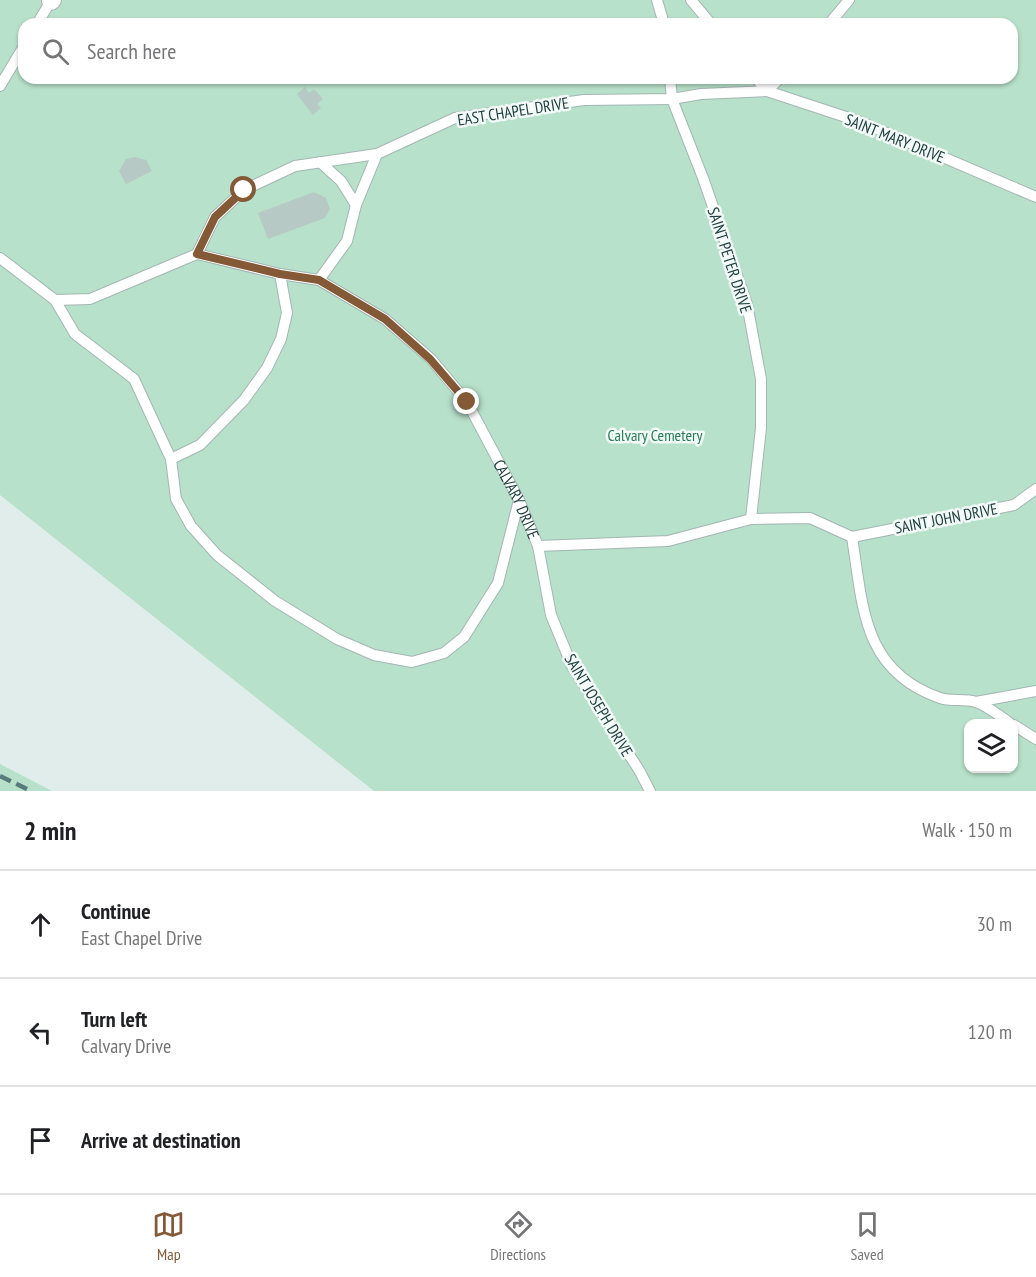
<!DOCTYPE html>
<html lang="en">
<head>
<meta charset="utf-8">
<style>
  body { margin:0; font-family:"PT Sans Narrow",sans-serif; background:#f2f2f2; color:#202124 }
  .controls { position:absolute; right:18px; bottom:18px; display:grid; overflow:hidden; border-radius:12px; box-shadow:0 2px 4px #0004 }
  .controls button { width:54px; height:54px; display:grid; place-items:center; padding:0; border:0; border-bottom:2px solid #e0e0e0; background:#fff; color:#202124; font:30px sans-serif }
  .stop { position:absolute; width:18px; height:18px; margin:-14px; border:4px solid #845936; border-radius:50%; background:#fff }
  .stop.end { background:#845936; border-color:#fff; box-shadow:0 2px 6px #0008 }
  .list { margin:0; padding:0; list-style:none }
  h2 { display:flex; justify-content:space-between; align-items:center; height:78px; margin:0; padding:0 24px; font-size:26px }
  h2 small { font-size:20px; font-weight:400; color:#757577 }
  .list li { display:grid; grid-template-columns:39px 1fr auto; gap:18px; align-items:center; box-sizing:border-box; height:108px; padding:0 24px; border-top:2px solid #e0e0e0 }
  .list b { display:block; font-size:22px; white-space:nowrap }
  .list p { margin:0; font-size:20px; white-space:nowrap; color:#757577 }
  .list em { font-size:20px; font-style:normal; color:#757577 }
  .icon { flex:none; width:33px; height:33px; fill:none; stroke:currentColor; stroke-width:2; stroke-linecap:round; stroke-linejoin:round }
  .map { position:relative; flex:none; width:1036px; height:791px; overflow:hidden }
  .search { position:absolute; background:#fff; box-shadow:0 2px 4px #0004; left:18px; right:18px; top:18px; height:66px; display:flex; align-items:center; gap:15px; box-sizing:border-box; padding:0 21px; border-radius:18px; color:#757577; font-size:22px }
  .sheet { height:402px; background:#fff }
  nav { display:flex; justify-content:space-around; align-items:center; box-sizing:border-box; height:84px; border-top:2px solid #e0e0e0; background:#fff; font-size:16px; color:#757577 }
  nav a { display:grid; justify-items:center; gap:3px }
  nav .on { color:#845936 }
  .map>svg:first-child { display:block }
  .green { fill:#b7e1cb; fill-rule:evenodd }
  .building { fill:#b6c9c4 }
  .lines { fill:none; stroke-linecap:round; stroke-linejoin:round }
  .service-casing { stroke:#a3b6b3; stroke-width:12 }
  .minor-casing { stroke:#a3b6b3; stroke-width:20 }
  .service { stroke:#fff; stroke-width:10 }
  .minor { stroke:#fff; stroke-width:18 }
  .rail { stroke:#597c7a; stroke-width:4.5; stroke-dasharray:12 6; stroke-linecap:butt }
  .route { stroke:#845936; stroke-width:8 }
  .labels { text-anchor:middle; stroke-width:5; stroke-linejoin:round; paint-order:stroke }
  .street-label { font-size:16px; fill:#1f403e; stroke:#f2f9f7 }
  .park-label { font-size:16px; fill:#247c59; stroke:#f2f9f7 }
</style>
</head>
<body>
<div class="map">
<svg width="1036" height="791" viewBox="0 0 1036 791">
  <rect width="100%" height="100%" fill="#e1edea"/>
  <path class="green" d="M0,0H1036V791H374L0,495ZM24,24H1012V78H24ZM968,724H1014V768H968Z
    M0,764L52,791H0Z"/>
  <path class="building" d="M305,87L309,93L314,89L323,99L317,104L321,108L313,115L297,94Z
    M135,157L146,160L152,171L126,184L119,171L126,159Z
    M314,192L326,198L330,209L325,218L268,239L258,213Z"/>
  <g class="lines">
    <defs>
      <g id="service">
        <path d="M657,0L664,24"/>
        <path d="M691,0L711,24"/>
        <path d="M37,24L51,1"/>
        <path d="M829,24L849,0"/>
        <path d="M670,78L672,99L703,178L747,304L761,379V428L751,519"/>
        <path d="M756,78L767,91L861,122L1036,197"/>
        <path d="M0,86L24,46"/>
        <path d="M320,162L341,181L356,205"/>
        <path d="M197,254L215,217L244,190L295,166L377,154L455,118L584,100L672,99L701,94L767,91L780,78"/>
        <path id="s1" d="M0,258L55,300L90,299L197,254L280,274L319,280L385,319L431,359L467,402L519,500L538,546L551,615L572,666L639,770L650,791"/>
        <path d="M319,280L347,241L356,205L377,154"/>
        <path d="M55,300L75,334L134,379L171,459L176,499L191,526L217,555L275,601L337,639L374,655L412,662L444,653L464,637L498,583L519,500"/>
        <path d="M171,459L200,445L244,400L267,368L281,339L287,313L280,274"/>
        <path d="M852,537C863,606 862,671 940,698C951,702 965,698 976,702C988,706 1001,717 1011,724"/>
        <path d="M852,537L1014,505L1036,489"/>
        <path d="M538,546L668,541L751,519L810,518L852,537"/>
        <path d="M976,702L1036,691"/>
        <path d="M1014,725L1036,739"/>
      </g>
      <path id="minor" d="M51,1L52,0"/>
    </defs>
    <use href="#service" class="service-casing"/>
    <use href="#minor" class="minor-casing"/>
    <use href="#service" class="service"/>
    <use href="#minor" class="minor"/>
    <path class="rail" d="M0,776L31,791"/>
  </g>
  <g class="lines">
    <path class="route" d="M244,190L215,217L197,254L280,274L319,280L385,319L430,359L467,402"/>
  </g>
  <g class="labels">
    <g class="street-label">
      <text transform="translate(513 111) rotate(-9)" y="6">EAST CHAPEL DRIVE</text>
      <text transform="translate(895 138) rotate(22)" y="6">SAINT MARY DRIVE</text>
      <text transform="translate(730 260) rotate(72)" y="6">SAINT PETER DRIVE</text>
      <text dy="6" stroke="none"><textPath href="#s1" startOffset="648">CALVARY DRIVE</textPath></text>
      <text transform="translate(946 518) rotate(-11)" y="6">SAINT JOHN DRIVE</text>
      <text transform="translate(599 705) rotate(59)" y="6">SAINT JOSEPH DRIVE</text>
    </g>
    <g class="park-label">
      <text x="655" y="441">Calvary Cemetery</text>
    </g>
  </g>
</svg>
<div class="controls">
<button><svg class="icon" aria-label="layers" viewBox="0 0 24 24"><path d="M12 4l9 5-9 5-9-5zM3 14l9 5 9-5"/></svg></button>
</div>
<div class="stop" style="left:244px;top:190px"></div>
<div class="stop end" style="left:467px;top:402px"></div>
<div class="search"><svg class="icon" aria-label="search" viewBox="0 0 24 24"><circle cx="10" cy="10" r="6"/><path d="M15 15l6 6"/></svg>Search here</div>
</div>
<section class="sheet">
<h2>2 min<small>Walk · 150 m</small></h2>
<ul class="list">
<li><svg class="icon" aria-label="ahead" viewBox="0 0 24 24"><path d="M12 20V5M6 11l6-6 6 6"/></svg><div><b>Continue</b><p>East Chapel Drive</p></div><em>30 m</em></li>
<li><svg class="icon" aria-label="left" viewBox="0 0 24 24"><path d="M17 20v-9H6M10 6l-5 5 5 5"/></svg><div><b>Turn left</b><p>Calvary Drive</p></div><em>120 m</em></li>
<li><svg class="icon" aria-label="arrive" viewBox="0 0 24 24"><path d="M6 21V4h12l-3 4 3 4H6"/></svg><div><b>Arrive at destination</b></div></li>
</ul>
</section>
<nav>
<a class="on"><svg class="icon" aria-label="map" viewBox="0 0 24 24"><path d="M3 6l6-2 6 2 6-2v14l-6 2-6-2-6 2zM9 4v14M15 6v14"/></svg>Map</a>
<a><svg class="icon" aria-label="directions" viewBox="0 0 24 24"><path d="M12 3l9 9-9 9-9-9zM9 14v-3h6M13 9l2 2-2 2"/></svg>Directions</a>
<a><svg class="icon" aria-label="saved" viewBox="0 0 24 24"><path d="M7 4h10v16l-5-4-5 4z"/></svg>Saved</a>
</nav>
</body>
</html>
